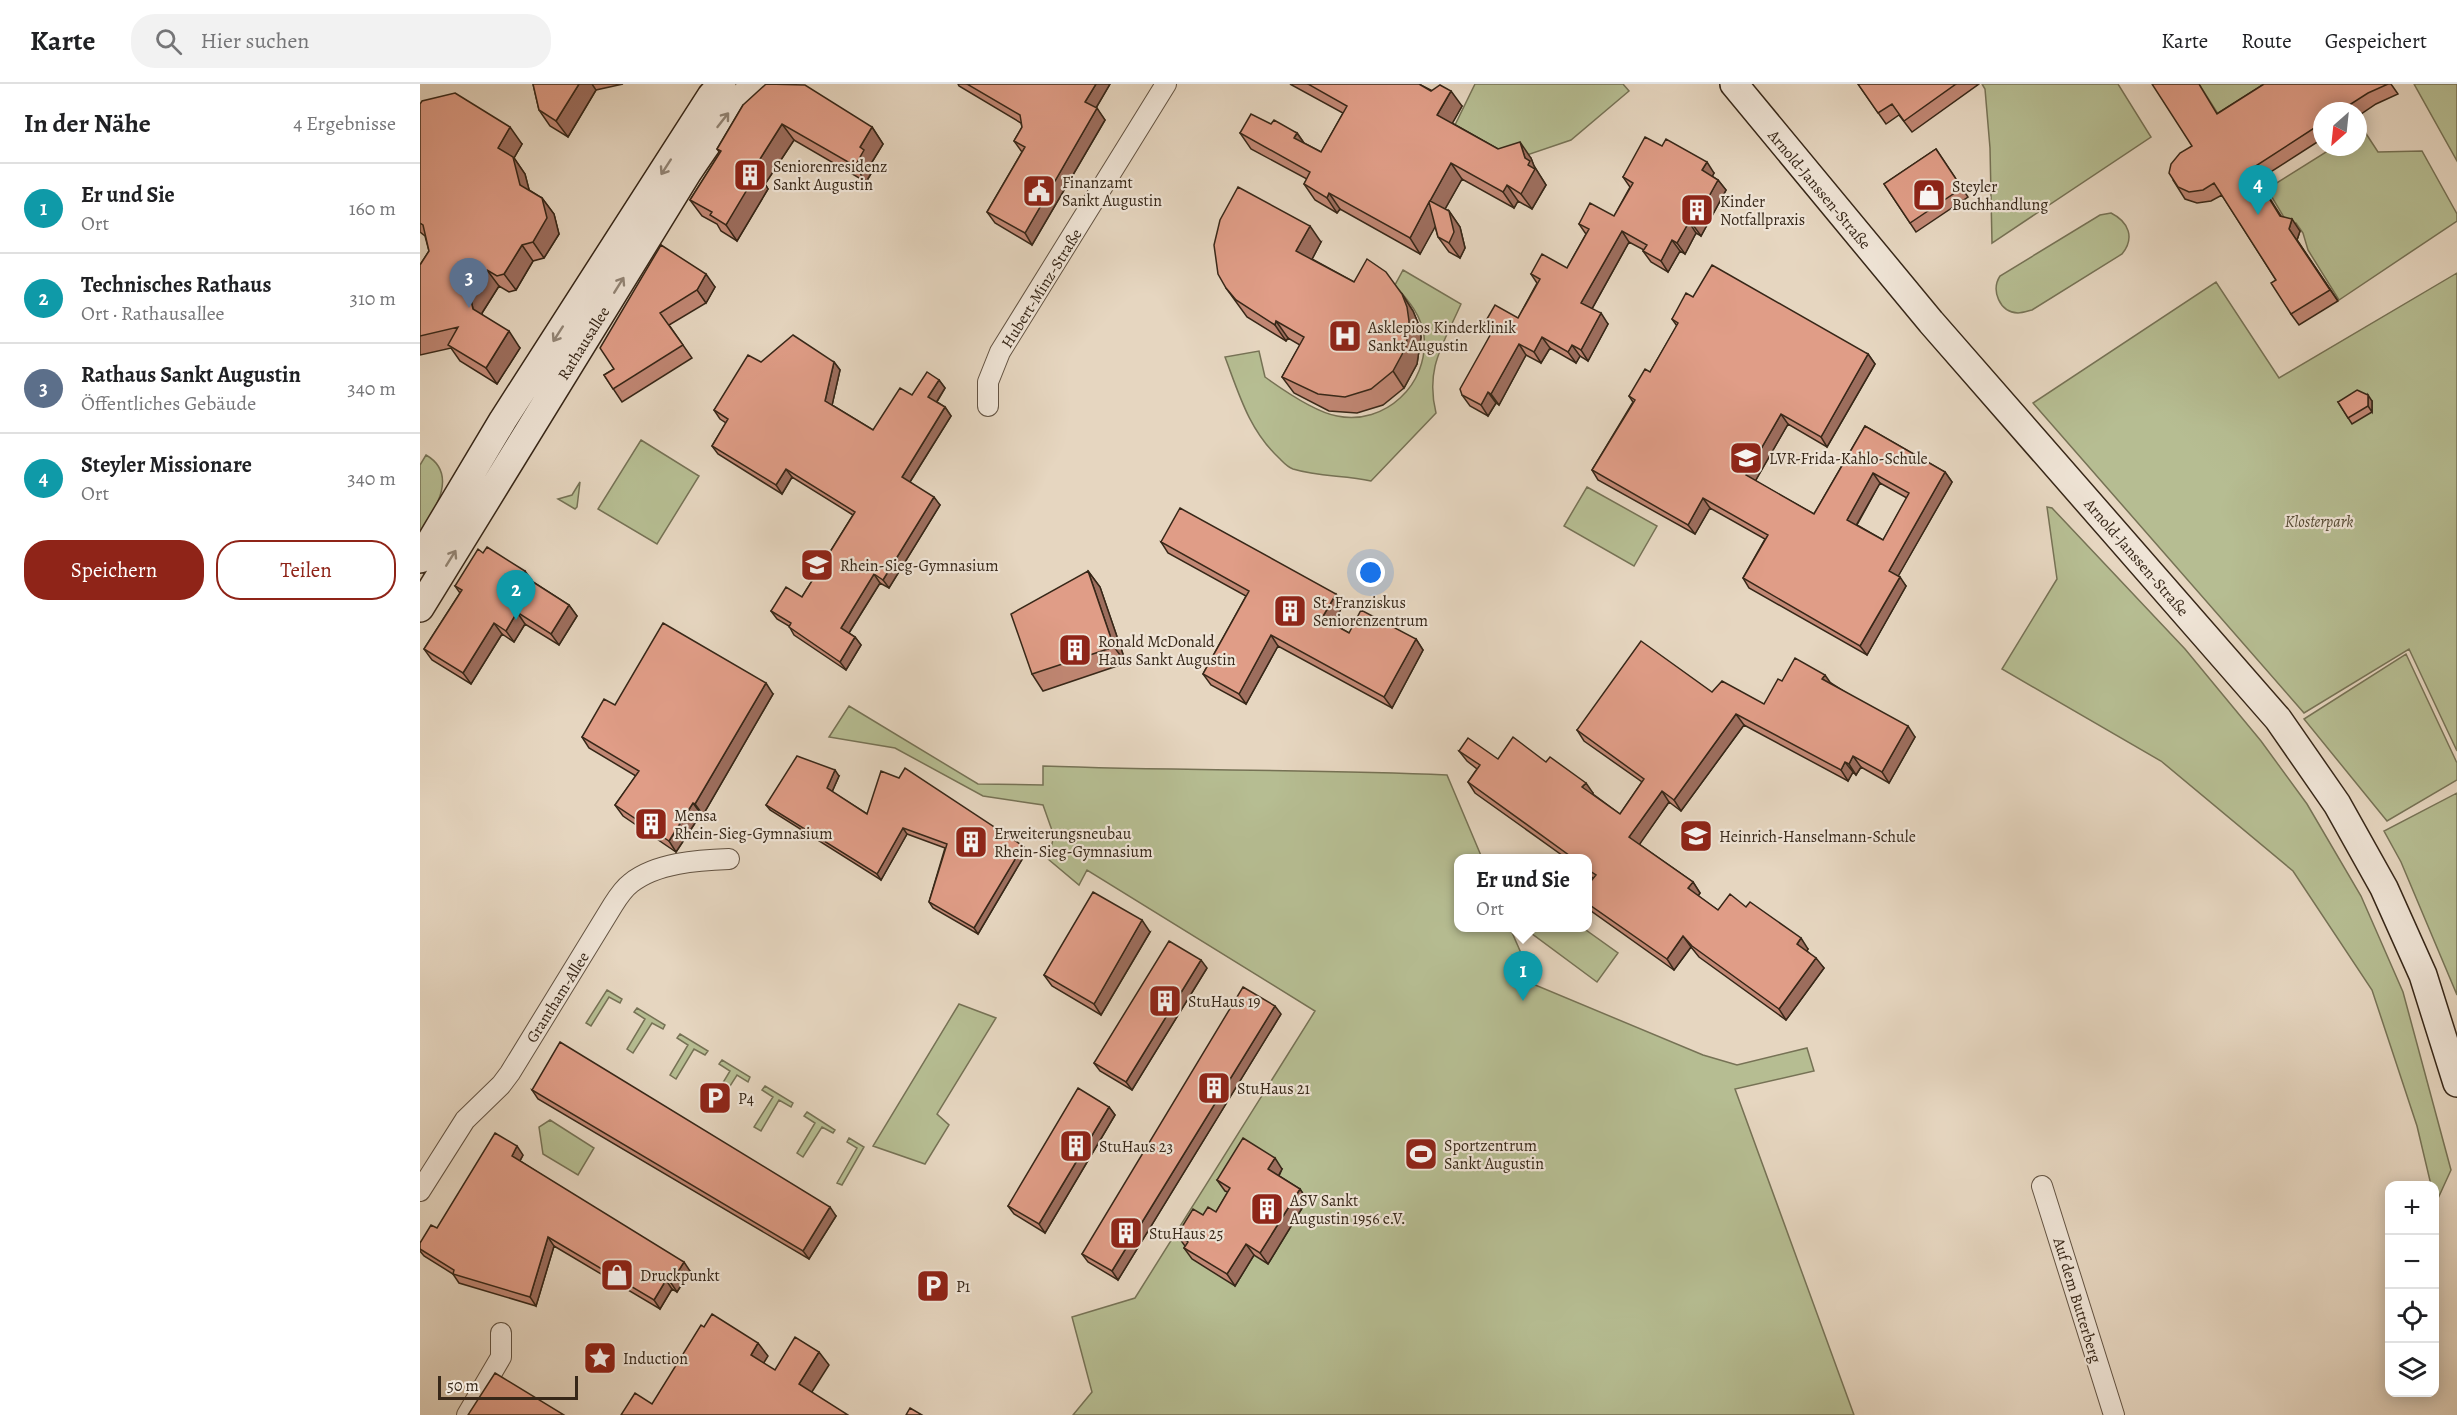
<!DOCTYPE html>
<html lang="de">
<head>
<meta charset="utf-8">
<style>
  body { margin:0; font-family:Alegreya,serif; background:#f2f2f2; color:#202124 }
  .controls { position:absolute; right:18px; bottom:18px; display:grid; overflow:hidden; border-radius:12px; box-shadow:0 3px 15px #0003 }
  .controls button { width:54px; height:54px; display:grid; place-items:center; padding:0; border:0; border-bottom:2px solid #e0e0e0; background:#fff; color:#202124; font:30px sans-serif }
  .compass { position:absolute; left:1893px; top:18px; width:54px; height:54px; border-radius:50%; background:#fff; box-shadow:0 3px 15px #0003; rotate:207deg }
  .scale { position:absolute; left:18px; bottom:15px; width:140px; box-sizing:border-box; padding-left:6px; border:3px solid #372718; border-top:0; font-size:16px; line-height:21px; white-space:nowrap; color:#372718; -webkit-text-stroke:4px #efe4d6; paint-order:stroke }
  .you { position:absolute; left:951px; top:489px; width:21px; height:21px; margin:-15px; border:4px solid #fff; border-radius:50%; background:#1a73e8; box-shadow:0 0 0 9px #1a73e833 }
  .badge { display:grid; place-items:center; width:39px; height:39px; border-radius:50%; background:#8f2418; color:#fff; font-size:20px; font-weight:700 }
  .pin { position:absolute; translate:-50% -50px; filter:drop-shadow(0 2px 3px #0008) }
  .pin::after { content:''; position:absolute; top:32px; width:21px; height:18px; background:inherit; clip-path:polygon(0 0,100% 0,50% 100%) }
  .popup { position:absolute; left:1034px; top:770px; width:138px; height:78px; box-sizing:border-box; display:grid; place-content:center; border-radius:12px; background:#fff; filter:drop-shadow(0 2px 4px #0005); font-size:20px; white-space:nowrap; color:#757577 }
  .popup b { font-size:22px; color:#202124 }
  .popup::after { content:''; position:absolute; left:50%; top:100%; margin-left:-12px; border:12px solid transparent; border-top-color:#fff }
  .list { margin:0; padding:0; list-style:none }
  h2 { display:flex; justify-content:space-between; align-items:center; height:78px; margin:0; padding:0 24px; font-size:26px }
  h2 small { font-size:20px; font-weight:400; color:#757577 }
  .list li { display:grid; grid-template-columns:39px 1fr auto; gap:18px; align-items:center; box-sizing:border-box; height:90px; padding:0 24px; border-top:2px solid #e0e0e0 }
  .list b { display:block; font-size:22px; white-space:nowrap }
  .list p { margin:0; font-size:20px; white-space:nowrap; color:#757577 }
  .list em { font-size:20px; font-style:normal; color:#757577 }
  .actions { display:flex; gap:12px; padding:18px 24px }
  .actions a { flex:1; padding:14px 0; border:2px solid #8f2418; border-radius:24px; text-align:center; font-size:21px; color:#8f2418 }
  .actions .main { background:#8f2418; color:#fff }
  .icon { flex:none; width:33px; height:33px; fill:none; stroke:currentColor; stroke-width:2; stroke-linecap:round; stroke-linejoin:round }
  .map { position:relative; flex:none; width:2037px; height:1331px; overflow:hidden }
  header { display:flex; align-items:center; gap:36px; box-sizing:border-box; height:84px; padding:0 30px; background:#fff; border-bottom:2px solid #e0e0e0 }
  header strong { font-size:28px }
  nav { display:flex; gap:33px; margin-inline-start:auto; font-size:21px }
  .search { width:420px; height:54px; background:#f2f2f2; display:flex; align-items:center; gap:15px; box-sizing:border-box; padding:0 21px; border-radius:24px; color:#757577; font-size:22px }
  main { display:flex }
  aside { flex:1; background:#fff }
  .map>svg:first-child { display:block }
  .green { fill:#b6bd92; stroke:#767255; stroke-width:1.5 }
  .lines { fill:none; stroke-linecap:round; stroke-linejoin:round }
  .street-casing { stroke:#635342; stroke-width:22 }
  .secondary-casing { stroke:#372718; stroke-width:30 }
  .street { stroke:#efe4d6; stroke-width:20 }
  .secondary { stroke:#efe4d6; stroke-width:27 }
  .wall { fill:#c18774; stroke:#372718; stroke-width:1.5; fill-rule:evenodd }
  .shaded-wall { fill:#9d6e5e; stroke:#372718; stroke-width:1.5 }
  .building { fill:#e09d87; stroke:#372718; stroke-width:1.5; fill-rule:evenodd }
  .oneway { stroke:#938677 }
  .labels { text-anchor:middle; stroke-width:4.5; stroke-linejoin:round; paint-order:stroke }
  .poi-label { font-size:16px; fill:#372718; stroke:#efe4d6; text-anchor:start }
  .street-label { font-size:16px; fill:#372718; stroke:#efe4d6 }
  .park-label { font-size:16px; font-style:italic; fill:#574c36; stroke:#efe4d6 }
</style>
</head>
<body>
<header>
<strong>Karte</strong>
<div class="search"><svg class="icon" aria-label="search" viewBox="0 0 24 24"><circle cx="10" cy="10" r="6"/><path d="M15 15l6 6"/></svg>Hier suchen</div>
<nav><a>Karte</a><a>Route</a><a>Gespeichert</a></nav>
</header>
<main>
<aside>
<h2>In der Nähe<small>4 Ergebnisse</small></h2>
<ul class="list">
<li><span class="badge" style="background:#0f9aa8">1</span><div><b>Er und Sie</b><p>Ort</p></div><em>160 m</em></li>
<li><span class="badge" style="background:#0f9aa8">2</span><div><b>Technisches Rathaus</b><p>Ort · Rathausallee</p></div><em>310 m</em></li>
<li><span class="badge" style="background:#5c6f8a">3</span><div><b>Rathaus Sankt Augustin</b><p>Öffentliches Gebäude</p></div><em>340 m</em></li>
<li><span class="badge" style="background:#0f9aa8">4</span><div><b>Steyler Missionare</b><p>Ort</p></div><em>340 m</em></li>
</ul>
<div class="actions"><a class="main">Speichern</a><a>Teilen</a></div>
</aside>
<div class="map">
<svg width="2037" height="1331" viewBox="0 0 2037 1331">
  <rect width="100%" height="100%" fill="#e6d6c0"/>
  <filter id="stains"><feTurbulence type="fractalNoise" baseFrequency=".00333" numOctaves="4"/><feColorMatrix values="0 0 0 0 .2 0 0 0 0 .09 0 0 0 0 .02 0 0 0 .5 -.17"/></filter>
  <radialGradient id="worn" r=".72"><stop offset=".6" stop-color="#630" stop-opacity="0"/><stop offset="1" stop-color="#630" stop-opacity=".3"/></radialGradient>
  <path class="green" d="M1055,0H1203L1209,7L1151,56L1095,75L1035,41Z
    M1562,0H1698L1731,53L1572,159L1570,64L1565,5Z
    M1779,0H1870L1805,41Z
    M1994,0H2037V77Z
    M1943,45L1958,68L2002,67L2037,130V137L1919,216L1888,166L1883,149L1876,139L1868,140L1847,105L1914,63H1938V48Z
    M1691,129C1709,138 1715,154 1702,170L1612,226C1608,227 1602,229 1598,229C1579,228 1571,206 1580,192L1680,131Z
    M983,186L1041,220C1023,261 1005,284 1016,329L951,397C925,391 899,393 873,385C867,383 863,378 859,374C829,346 819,310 805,273L839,267L845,293C863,306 895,328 917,332C965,342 1009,300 1004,252C1002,232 988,216 975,201Z
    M2037,189V667L1989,565L1884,629L1613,319L1796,198L1859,294Z
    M221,356L279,392L237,460L178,425Z
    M6,371C39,390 15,426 0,450V381Z
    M160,398L157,423L155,425L138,415L152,411Z
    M1167,403L1237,442L1214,482L1144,442Z
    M1627,423L1632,424L1765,565L1841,657L1887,720L1941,812L1983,908L2031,1086L2015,1121L2014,1102L2011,1101L1997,1042L1952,906L1873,787L1741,677L1582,585L1637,495Z
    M1986,570L2037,679V696L1967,737L1884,635Z
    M429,622L558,700L623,701V682C758,687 893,685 1027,691L1062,774H1038V844H1090L1108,885V898L1283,971L1317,981L1387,964L1394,987L1315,1005L1434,1331H653L672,1308L652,1233L715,1214L895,927L667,786L659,801L628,775L634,752L623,721L563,712L475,664L409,653Z
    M2037,709V911L1981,778L1964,747Z
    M1115,844H1163L1198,869L1177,898L1111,849Z
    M187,906L202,915L200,919L189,913L171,942L166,939Z
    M539,920L576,934L517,1030L529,1041L505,1080L453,1062Z
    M217,924L245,941L243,945L232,939L213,969L207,965L225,935L214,928Z
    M260,950L288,967L285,971L274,965L256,995L250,991L268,961L257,954Z
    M302,976L330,993L328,998L317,991L298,1021L292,1017L310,987L299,980Z
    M345,1002L373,1019L371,1023L359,1016L341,1047L334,1043L353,1013L342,1006Z
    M387,1028L415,1046L413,1049L402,1043L383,1073L377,1069L395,1039L384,1032Z
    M130,1036L174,1064L158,1091L123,1070L119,1043Z
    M429,1054L444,1063L422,1101L417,1099L437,1064L427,1058Z"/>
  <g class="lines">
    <defs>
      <path id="street" d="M568,322V298L580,268L746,0
        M1622,1102L1694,1331
        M0,1107L45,1036L81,1001L90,989L193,821C198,813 203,805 211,799C236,779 278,776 309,775
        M47,1331L81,1273V1249"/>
      <path id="secondary" d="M1314,0L1511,238L1858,635L1917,720L1964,804L2003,891L2037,999
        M0,475L83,336L291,12L302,0
        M0,524L268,88C289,57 309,27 335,0"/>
    </defs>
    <use href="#street" class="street-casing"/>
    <use href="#secondary" class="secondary-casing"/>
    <use href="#street" class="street"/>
    <use href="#secondary" class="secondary"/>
  </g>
  <path class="wall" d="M113,0H203L176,6L148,53L130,42L119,26Z
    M538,0H690L676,24L685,36L612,161L575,139L567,128L602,68L594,57L602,43L601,39L539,2Z
    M870,0H999L1042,22L1032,39L1078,65L1111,74L1114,82L1126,101L1112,125L1098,117L1094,124L1042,95L1025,125L1029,127L1040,143L1045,164L1040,174L1029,168L1018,153L1015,142L1000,170L920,125L917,129L895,116L884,100L887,95L831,65L820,49L851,40L877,49L884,59L901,68L923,29Z
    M1438,0H1559L1492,48L1479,31L1466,40Z
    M1844,0H1971L1978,10L1956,20L1938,32V27H1902V55L1838,96L1861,132L1880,147L1877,156L1918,217L1879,241L1871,230L1856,196L1802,111L1791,117L1777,119L1765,115L1753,96L1772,62L1798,29Z
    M0,20L102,60L94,74L105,90L109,106L122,114L134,130L139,150L124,174L113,177L96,206L89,208L79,202L62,229V231L100,264L77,300L40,277L31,264L0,271V181L9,167L5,152L0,148Z
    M323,21L452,43L463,60L452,78L455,83L446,98L374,56L345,100L348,105L317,157L301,147L297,140L282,132L270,116L300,69L297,65Z
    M1242,62L1294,89L1292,92L1298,96L1306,106L1281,152L1276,149L1265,170L1260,167L1248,188L1231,178L1223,167L1224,166L1209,158L1172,225L1188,240L1168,277L1160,272L1156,279L1130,264L1121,279L1106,271L1079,321L1076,319L1068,332L1050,322L1042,311L1071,250L1064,240L1098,234L1117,199L1111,190L1147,184L1166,150L1159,140L1194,132L1210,103L1203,93Z
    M1516,65L1548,113L1496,148L1464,100Z
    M901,158L892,175L934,198L982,210L993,227L998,239L1001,253L997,280L984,304L963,321L937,329L909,327L874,309L862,293L880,261L868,254L866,257L827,233L806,204Z
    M241,161L295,203L286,219L249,241L272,274L202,318L184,291L194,285Z
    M1273,213L1448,270L1455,280L1407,363L1368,340L1335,397L1394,430L1445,342L1525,388L1532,398L1478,492L1486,502L1447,571L1329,504L1323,494L1345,455L1290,424L1275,450L1178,396L1172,386L1213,318L1209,312L1230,288L1257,242L1252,235ZM1460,399L1487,414L1463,456L1437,441Z
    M341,278H414L420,286L412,321L453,346L492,311L519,296L525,304L517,318L525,323L531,332L490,398L520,421L469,504L460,499L429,549L435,553L441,561L426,586L374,551L369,542L357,535L351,527L382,513L433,431L372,393L362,410L298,370L292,362L306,339L300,335L294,326Z
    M1952,317V328L1932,340L1918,318Z
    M741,458L923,521L913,540L929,549L996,555L1003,566L972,624L858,562L826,620L791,601L783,590L826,512L748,469Z
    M668,487L680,503L706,579L623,607L612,590Z
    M113,498L149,521L157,532L139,561L105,540L94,558L82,550L51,600L12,576L4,565L40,509L35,502Z
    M1362,597L1411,599L1495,653L1469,699L1441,683L1436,691L1433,688L1428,697L1324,641L1261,727L1249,718L1219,760L1273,798L1280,809L1278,812L1298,826L1326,823L1388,865L1387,867L1404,884L1366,936L1279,873L1271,863L1254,886L1167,824V802L1173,794L1167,790V774H1146L1055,709L1048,698L1057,685L1047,677L1039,667L1078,675L1126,678L1173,709V710L1200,730L1222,698L1164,657L1157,646L1292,608L1344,620Z
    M353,610L283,731L281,730L256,768L203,732L195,721L216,692L169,664L162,653L195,621Z
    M419,692L412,708L447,730L603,762L607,767L558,850L513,824L509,818L525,764L487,750L461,796L350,726L346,721Z
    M730,848L681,931L632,902L624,891Z
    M787,884L712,1006L680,987L674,979Z
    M861,930L698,1196L668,1178L662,1170Z
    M112,1006L416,1132L389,1175L118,1015Z
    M689,1023L695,1031L625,1149L594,1130L588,1122Z
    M103,1071L100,1077L270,1187L257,1208L252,1205L240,1225L134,1162L116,1222L39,1199L33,1190L4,1172L0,1167V1159Z
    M862,1085L859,1092L880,1105L887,1116L848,1180L834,1171L815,1202L772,1175L764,1164L765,1162L757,1151L783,1131L796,1128L808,1108L805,1107L797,1096Z"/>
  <path class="shaded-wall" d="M159,0H172L176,6L148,53L136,37Z
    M676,0H690L673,29L665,18Z
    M1031,7L1042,22L1028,47L1017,31Z
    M677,24L685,36L612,161L605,149Z
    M362,40L374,56L345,100L348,105L317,157L306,141L333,86Z
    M90,43L102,60L94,74L105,90L112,117L100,101L78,64Z
    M452,43L463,60L452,78L455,83L446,98L435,82L440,63Z
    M877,49L888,65L874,54Z
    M1100,58L1111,74L1114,82L1126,101L1112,125L1101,110L1105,74Z
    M1287,78L1294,89L1290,97L1282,86Z
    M1031,79L1042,95L1021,132L1010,117Z
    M1298,96L1306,106L1281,152L1273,141Z
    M1087,101L1098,117L1094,124L1083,108Z
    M909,109L920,125L917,129L907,114Z
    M122,114L134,130L139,150L124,174L113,158Z
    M1009,118L1020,134L1000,170L990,154Z
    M1029,127L1040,143L1045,164L1040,174L1029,159Z
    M1872,135L1880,147L1877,156L1918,217L1869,145Z
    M1269,138L1276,149L1265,170L1257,159Z
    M890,142L901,158L888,183L876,167Z
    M1202,147L1209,158L1169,230L1161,219Z
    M1252,156L1260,167L1248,188L1241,177Z
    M102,161L113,177L96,206L84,190Z
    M67,186L79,202L62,229L65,241L53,225L50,212Z
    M286,190L295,203L286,219L277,206Z
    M982,210L993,227L998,239L1001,253L997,280L984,304L973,287Z
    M1181,229L1188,240L1168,277L1161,266Z
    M856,237L868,254L866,257L855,241Z
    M89,247L100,264L77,300L66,284Z
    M1122,253L1130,264L1121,279L1114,268Z
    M1099,260L1106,271L1079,321L1071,310Z
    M1152,261L1160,272L1156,279L1148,268Z
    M1448,270L1455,280L1407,363L1401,353Z
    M414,278L420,286L411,326L405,317Z
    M519,296L525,304L514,322L508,313Z
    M1068,308L1076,319L1068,332L1061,321Z
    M1948,311L1952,317V328L1948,322Z
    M525,323L531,332L488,401L482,393Z
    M1361,330L1368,340L1333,401L1326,391Z
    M366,385L372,393L362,410L356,401Z
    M1525,388L1532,398L1476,496L1469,487Z
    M1453,389L1460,399L1434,445L1427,436Z
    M514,413L520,421L469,504L463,496Z
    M1283,414L1290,424L1275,450L1268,441Z
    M105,487L113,498L102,491Z
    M668,487L680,503L706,579L694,563Z
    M454,490L460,499L427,552L421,544Z
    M1480,493L1486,502L1447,571L1440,562Z
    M916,510L923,521L910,545L902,534Z
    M149,521L157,532L139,561L131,550Z
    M97,528L105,540L94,558L86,547Z
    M74,539L82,550L51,600L43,589Z
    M851,551L858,562L826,620L819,610Z
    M435,553L441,561L426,586L420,578Z
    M996,555L1003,566L972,624L964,613Z
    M1405,591L1412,601L1402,595Z
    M346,599L353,610L283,731L275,720Z
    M1316,630L1324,641L1261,727L1254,716Z
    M1488,642L1495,653L1469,699L1462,688Z
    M1433,672L1441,683L1436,691L1429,680Z
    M1425,678L1433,688L1428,697L1421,686Z
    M415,686L419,692L411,710L407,704Z
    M1166,699L1173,709L1170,714L1162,703Z
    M1242,707L1249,718L1217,764L1209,753Z
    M273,719L281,730L256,768L249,757Z
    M483,744L487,750L461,796L457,790Z
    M603,762L607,767L558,850L554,844Z
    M1273,798L1280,809L1276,815L1268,804Z
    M722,836L730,848L681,931L674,920Z
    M1263,852L1271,863L1254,886L1247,875Z
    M1381,854L1388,865L1385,870L1377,860Z
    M1396,874L1404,884L1366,936L1359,925Z
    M781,876L787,884L712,1006L706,998Z
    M855,922L861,930L698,1196L692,1187Z
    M689,1023L695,1031L625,1149L619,1140Z
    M97,1062L103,1071L98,1080L92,1072Z
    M855,1074L862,1085L856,1096L848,1085Z
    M880,1105L887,1116L848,1180L840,1169Z
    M410,1123L416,1132L389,1175L383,1167Z
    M128,1153L134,1162L116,1222L110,1213Z
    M826,1160L834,1171L815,1202L807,1190Z
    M264,1178L270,1187L257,1208L251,1199Z
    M246,1196L252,1205L240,1225L234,1216Z
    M338,1259L348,1272L340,1285L331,1271Z
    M399,1268L409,1281L388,1314L379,1300Z"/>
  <path class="building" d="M113,0H159L136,37L119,26Z
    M346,0L385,1L452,43L440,63L444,66L435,82L362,40L333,86L337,89L306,141L290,131L292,128L270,116L301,67L297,65L323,21Z
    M547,0H676L665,18L677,24L605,149L567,128L605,63L594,57L602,43L600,31Z
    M888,0H999L1011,7L1020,1L1031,7L1017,31L1078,65L1100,58L1105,74L1110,77L1108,81L1115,85L1101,110L1087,101L1083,108L1031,79L1010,117L1029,127L1034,148L1029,159L1018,153L1009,118L990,154L909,109L907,114L884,100L890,88L820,49L831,30L851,40L854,36L877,49L874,54L901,68L927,22Z
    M1438,0H1536L1484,37L1472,20L1458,29Z
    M1732,0H1779L1797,30L1844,0H1968L1948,9L1920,27H1902V39L1831,85L1860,132L1872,135L1869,145L1910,206L1871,230L1851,199L1856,196L1794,99L1783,106L1769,108L1758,103L1749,89L1751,80L1760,69L1772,62Z
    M35,9L90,43L78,64L93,73L100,101L122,114L127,134L113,158L102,161L84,190L77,192L67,186L50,212L53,225L89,247L66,284L28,261L38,243L0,252V181L9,167L3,141L0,139V20L2,17Z
    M1225,53L1242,62L1246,55L1287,78L1282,86L1298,96L1273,141L1269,138L1257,159L1252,156L1241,177L1223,167L1227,161L1202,147L1161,219L1181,229L1161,266L1152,261L1148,268L1122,253L1114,268L1099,260L1071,310L1068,308L1061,321L1042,311L1040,305L1073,246L1064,240L1075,221L1098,234L1120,195L1111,190L1122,170L1147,184L1169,145L1159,140L1170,119L1194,132L1213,99L1203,93Z
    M1516,65L1542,104L1490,139L1464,100Z
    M818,103L890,142L876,167L934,198L947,175L966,188L982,210L987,223L989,237L986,263L973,287L951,305L925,313L898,310L862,293L884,253L856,237L855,241L816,216L806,204L798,190L794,161L800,136Z
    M241,161L286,190L277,206L240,229L263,261L193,305L184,291L194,285L180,264Z
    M1292,181L1448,270L1401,353L1361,330L1326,391L1394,430L1445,342L1525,388L1469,487L1480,493L1440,562L1323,494L1348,451L1283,414L1268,441L1172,386L1215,316L1209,312L1225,285L1230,288L1258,239L1252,235L1266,209L1273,213ZM1453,389L1489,409L1463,456L1427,436Z
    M373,251L414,278L405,317L453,346L480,304L492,311L507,288L519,296L508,313L525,323L482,393L514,413L463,496L454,490L421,544L435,553L420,578L369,543L371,539L351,527L366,503L382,513L435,428L366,385L356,401L292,362L308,335L294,326L328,271L341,278Z
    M1937,306L1948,311V322L1928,334L1918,318Z
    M760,424L916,510L902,534L929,549L941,526L996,555L964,613L851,551L819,610L783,590L829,507L741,458Z
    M67,463L105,487L102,491L149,521L131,550L97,528L86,547L74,539L43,589L4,565L42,506L35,502L58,465L63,469Z
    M668,487L694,563L612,590L591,530Z
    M243,539L346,599L275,720L273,719L249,757L195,721L219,687L162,653L184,615L195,621Z
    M1221,557L1292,608L1302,597L1344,620L1358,595L1362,597L1375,574L1405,591L1402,595L1488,642L1462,688L1433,672L1429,680L1425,678L1421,686L1316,630L1254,716L1242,707L1209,753L1273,798L1268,804L1298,826L1310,810L1326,823L1330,818L1381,854L1377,860L1396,874L1359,925L1272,862L1263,852L1247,875L1167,819V802L1176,791L1167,785V774H1153L1048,698L1060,681L1039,667L1048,654L1078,675L1093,653L1126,678L1130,673L1166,699L1162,703L1200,730L1224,695L1157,646Z
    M377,672L415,686L407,704L447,730L461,687L479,694L485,684L603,762L554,844L509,818L527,760L483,744L457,790L346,721Z
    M673,808L722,836L674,920L624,891Z
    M749,857L781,876L706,998L674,979Z
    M823,903L855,922L692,1187L662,1170Z
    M140,958L410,1123L383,1167L112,1006Z
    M658,1004L689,1023L619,1140L588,1122Z
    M75,1049L97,1062L92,1072L264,1178L251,1199L246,1196L234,1216L128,1153L110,1213L33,1190L34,1186L0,1165V1159L11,1141L17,1144Z
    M823,1054L855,1074L848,1085L880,1105L840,1169L826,1160L807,1190L764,1164L768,1158L757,1151L773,1125L783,1131L788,1123L796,1128L810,1104L797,1096Z
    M292,1230L338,1259L331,1271L355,1286L375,1253L399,1268L379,1300L428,1331H201L215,1309L232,1320L281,1241L284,1243Z
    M75,1289L144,1331H48Z
    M490,1324L502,1331H486Z"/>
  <defs><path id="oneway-shaft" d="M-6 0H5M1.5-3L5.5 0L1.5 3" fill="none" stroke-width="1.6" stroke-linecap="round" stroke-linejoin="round" transform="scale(1.5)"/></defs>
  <g class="oneway">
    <use href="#oneway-shaft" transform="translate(303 36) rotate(-52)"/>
    <use href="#oneway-shaft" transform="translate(246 83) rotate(123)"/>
    <use href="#oneway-shaft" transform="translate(199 201) rotate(-58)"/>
    <use href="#oneway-shaft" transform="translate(138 250) rotate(123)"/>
    <use href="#oneway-shaft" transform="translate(31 474) rotate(-58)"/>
  </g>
  <defs>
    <symbol id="building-square" viewBox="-11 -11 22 22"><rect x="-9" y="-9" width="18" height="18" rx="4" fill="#8f2418" stroke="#efe4d6"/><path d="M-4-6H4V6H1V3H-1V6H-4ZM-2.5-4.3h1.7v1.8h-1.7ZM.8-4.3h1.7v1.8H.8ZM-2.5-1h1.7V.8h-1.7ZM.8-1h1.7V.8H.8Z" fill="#fff"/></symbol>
    <symbol id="civic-square" viewBox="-11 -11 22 22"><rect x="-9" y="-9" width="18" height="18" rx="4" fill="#8f2418" stroke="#efe4d6"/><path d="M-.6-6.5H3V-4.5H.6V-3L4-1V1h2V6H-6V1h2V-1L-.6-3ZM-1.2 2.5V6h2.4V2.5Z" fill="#fff"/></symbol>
    <symbol id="shop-square" viewBox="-11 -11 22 22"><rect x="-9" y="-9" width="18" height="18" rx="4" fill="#8f2418" stroke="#efe4d6"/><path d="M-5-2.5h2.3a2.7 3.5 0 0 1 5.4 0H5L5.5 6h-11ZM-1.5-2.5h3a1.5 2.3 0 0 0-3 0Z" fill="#fff"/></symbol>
    <symbol id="hospital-square" viewBox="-11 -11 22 22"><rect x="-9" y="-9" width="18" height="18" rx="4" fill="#8f2418" stroke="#efe4d6"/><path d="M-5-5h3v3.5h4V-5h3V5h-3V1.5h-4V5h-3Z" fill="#fff"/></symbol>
    <symbol id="school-square" viewBox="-11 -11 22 22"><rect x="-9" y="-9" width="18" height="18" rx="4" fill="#8f2418" stroke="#efe4d6"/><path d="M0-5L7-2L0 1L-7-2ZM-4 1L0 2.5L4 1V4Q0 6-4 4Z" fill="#fff"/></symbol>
    <symbol id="parking-square" viewBox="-11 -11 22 22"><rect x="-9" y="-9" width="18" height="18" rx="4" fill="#8f2418" stroke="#efe4d6"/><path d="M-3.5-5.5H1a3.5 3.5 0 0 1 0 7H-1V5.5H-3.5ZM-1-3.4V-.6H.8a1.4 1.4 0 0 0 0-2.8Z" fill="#fff"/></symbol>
    <symbol id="stadium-square" viewBox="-11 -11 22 22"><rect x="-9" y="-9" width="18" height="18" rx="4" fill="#8f2418" stroke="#efe4d6"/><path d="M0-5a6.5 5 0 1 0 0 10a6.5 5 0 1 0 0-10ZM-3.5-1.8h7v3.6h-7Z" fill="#fff"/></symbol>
    <symbol id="sight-square" viewBox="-11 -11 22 22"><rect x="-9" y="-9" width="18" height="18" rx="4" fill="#8f2418" stroke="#efe4d6"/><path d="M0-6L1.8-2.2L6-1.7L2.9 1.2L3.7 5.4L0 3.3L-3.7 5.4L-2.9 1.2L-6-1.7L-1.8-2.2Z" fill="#fff"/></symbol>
  </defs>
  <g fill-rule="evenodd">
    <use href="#building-square" x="311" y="72" width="38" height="38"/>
    <use href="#civic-square" x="600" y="88" width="38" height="38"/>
    <use href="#shop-square" x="1490" y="92" width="38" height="38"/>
    <use href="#building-square" x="1258" y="107" width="38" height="38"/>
    <use href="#hospital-square" x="906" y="233" width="38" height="38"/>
    <use href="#school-square" x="1307" y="355" width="38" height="38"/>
    <use href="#school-square" x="378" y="462" width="38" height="38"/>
    <use href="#building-square" x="851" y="508" width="38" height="38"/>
    <use href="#building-square" x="636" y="547" width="38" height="38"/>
    <use href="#building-square" x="212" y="721" width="38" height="38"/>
    <use href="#school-square" x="1257" y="733" width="38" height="38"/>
    <use href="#building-square" x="532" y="739" width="38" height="38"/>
    <use href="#building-square" x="726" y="898" width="38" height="38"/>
    <use href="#building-square" x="775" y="985" width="38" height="38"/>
    <use href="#parking-square" x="276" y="995" width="38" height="38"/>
    <use href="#building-square" x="637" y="1043" width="38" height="38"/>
    <use href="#stadium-square" x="982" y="1051" width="38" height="38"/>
    <use href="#building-square" x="828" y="1106" width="38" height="38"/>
    <use href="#building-square" x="687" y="1130" width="38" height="38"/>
    <use href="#shop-square" x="178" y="1172" width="38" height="38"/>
    <use href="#parking-square" x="494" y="1183" width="38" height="38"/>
    <use href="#sight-square" x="161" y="1255" width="38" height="38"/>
  </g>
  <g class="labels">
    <g class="poi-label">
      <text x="353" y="88">Seniorenresidenz<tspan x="353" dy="18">Sankt Augustin</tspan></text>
      <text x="642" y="104">Finanzamt<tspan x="642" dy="18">Sankt Augustin</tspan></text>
      <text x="1532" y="108">Steyler<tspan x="1532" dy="18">Buchhandlung</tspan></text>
      <text x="1300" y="123">Kinder<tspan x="1300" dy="18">Notfallpraxis</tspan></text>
      <text x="948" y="249">Asklepios Kinderklinik<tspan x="948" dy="18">Sankt Augustin</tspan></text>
      <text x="1349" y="380">LVR-Frida-Kahlo-Schule</text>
      <text x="420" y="487">Rhein-Sieg-Gymnasium</text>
      <text x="893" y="524">St. Franziskus<tspan x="893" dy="18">Seniorenzentrum</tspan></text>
      <text x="678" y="563">Ronald McDonald<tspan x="678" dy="18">Haus Sankt Augustin</tspan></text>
      <text x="254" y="737">Mensa<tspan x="254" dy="18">Rhein-Sieg-Gymnasium</tspan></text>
      <text x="574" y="755">Erweiterungsneubau<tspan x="574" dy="18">Rhein-Sieg-Gymnasium</tspan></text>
      <text x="1299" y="758">Heinrich-Hanselmann-Schule</text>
      <text x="768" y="923">StuHaus 19</text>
      <text x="817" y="1010">StuHaus 21</text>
      <text x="318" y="1020">P4</text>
      <text x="1024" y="1067">Sportzentrum<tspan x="1024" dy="18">Sankt Augustin</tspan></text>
      <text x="679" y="1068">StuHaus 23</text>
      <text x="870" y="1122">ASV Sankt<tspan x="870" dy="18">Augustin 1956 e.V.</tspan></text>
      <text x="729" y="1155">StuHaus 25</text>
      <text x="220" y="1197">Druckpunkt</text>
      <text x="536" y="1208">P1</text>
      <text x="203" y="1280">Induction</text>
    </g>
    <g class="street-label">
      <text transform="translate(1400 105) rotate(50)" y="6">Arnold-Janssen-Straße</text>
      <text transform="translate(621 204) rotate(-58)" y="6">Hubert-Minz-Straße</text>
      <text transform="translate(163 259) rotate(-58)" y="6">Rathausallee</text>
      <text transform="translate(1717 473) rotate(49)" y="6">Arnold-Janssen-Straße</text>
      <text transform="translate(137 913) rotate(-58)" y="6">Grantham-Allee</text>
      <text transform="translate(1658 1216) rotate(73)" y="6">Auf dem Butterberg</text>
    </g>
    <g class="park-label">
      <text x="1899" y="443">Klosterpark</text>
    </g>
  </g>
  <rect width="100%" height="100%" filter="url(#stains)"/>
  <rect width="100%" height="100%" fill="url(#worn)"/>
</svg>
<div class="controls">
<button>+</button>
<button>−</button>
<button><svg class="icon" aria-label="locate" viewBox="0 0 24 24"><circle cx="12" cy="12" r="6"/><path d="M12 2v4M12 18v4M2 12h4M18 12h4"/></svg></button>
<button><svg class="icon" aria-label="layers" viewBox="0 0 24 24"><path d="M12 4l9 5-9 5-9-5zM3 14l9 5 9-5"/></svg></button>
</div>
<svg class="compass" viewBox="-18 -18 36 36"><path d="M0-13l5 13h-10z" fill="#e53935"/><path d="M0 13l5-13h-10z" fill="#757577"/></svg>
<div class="scale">50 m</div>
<div class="you"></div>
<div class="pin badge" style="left:1103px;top:917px;background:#0f9aa8">1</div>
<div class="popup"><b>Er und Sie</b>Ort</div>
<div class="pin badge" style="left:96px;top:536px;background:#0f9aa8">2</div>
<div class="pin badge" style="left:49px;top:224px;background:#5c6f8a">3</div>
<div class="pin badge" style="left:1838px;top:131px;background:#0f9aa8">4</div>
</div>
</main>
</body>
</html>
